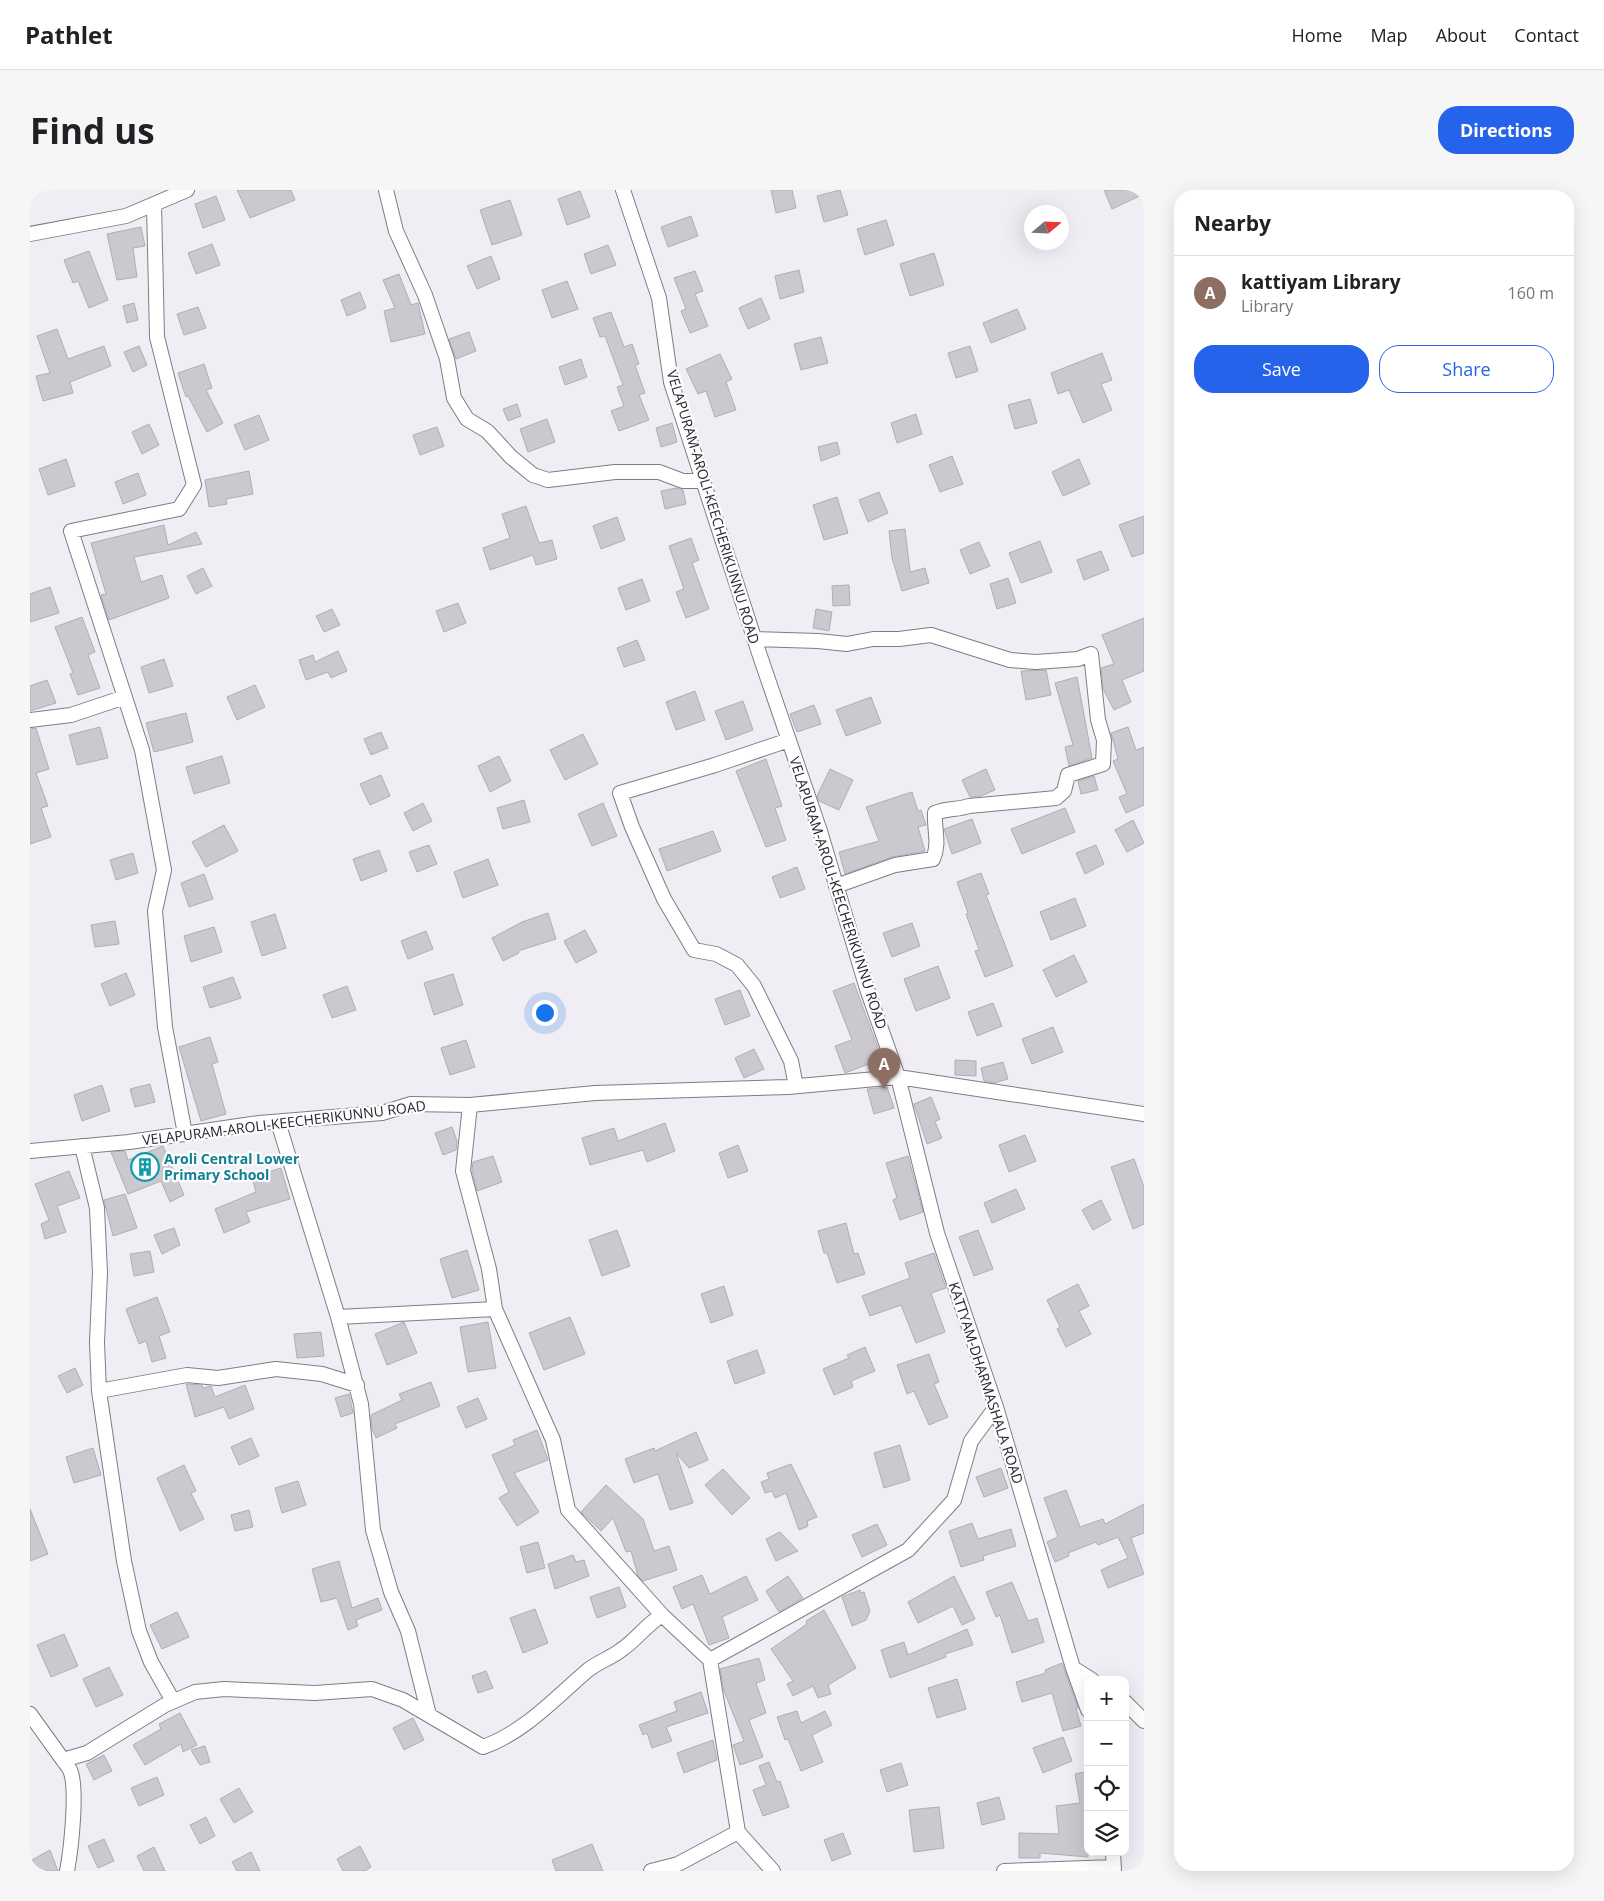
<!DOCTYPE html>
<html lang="en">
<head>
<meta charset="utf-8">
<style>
  body { margin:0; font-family:"Open Sans",sans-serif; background:#f6f6f6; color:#202124 }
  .controls { position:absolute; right:15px; bottom:15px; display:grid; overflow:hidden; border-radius:10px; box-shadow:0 5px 20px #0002 }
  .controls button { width:45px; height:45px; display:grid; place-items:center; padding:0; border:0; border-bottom:1px solid #e0e0e0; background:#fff; color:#202124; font:25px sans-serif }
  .compass { position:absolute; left:994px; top:15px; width:45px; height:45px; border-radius:50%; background:#fff; box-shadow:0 5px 20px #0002; rotate:71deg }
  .you { position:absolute; left:514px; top:822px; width:18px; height:18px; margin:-12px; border:4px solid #fff; border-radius:50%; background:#1a73e8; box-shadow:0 0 0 8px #1a73e833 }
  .badge { display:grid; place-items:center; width:32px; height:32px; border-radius:50%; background:#2563eb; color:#fff; font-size:16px; font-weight:700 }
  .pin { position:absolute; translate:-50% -41px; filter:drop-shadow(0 1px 2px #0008) }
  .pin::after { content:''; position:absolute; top:26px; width:18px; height:15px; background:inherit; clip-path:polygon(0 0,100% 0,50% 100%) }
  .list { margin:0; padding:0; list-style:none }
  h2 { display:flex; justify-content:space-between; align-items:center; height:65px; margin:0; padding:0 20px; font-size:21px }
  h2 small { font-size:16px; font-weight:400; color:#757577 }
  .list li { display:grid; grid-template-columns:32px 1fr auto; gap:15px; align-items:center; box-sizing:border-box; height:75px; padding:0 20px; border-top:1px solid #e0e0e0 }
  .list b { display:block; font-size:19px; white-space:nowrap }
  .list p { margin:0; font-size:16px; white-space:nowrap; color:#757577 }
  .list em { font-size:16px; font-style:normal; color:#757577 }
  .actions { display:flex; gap:10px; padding:15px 20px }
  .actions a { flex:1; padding:11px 0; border:1px solid #2563eb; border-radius:20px; text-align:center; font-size:18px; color:#2563eb }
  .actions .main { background:#2563eb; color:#fff }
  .icon { flex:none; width:28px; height:28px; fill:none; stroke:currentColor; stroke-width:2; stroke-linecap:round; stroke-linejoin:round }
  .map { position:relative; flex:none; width:1114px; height:1681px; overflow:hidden; border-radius:20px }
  header { display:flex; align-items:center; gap:30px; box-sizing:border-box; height:70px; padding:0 25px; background:#fff; border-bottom:1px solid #e0e0e0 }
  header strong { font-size:24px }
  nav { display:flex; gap:28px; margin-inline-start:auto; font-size:18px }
  .intro { display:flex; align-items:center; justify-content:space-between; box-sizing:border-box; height:120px; padding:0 30px }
  h1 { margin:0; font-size:35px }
  .button { padding:12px 22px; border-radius:20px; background:#2563eb; color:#fff; font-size:18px; font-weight:700 }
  main { display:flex; gap:30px; padding:0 30px }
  aside { flex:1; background:#fff; border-radius:20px; box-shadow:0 5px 20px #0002 }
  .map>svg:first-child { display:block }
  .building { fill:#cbc8cf; stroke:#b0aeb4 }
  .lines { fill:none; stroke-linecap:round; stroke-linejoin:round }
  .minor-casing { stroke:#7f7d83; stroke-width:16 }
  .minor { stroke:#fff; stroke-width:14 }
  .labels { text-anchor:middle; stroke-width:4.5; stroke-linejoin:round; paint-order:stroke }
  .street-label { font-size:14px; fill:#252426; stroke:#fdfcff }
  .culture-label { font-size:14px; font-weight:bold; fill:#0d838f; stroke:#fdfcff; text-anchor:start }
</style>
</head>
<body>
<header>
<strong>Pathlet</strong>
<nav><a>Home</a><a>Map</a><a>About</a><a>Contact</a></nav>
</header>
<div class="intro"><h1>Find us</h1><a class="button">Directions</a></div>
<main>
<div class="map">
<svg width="1114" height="1681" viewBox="0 0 1114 1681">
  <rect width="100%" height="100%" fill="#f0eef4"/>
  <path class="building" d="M207,0H261L265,10L220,28Z
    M741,0H762L766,18L746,23Z
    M810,0L818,25L794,32L787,6Z
    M1074,0H1114V4L1082,19Z
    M550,1L560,27L537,35L528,9Z
    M186,6L195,30L173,38L165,14Z
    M480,10L492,45L462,55L450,20Z
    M661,26L668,46L638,57L631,37Z
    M856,30L864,55L835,65L827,39Z
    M111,37L115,56L103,58L107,87L87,90L77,44Z
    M182,54L190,75L166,84L158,63Z
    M578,55L586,75L561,84L554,64Z
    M59,61L78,110L59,118L48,91L43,93L34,70Z
    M904,63L914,95L880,106L870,74Z
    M461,66L470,89L447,99L437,76Z
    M769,80L774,102L750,109L745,86Z
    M665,81L673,101L665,104L678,136L660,143L651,121L656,119L644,88Z
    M369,84L381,115L388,113L395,144L361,152L354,121L365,118L353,90Z
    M537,91L548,119L522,128L512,100Z
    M330,102L336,118L317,126L311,110Z
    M731,108L740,129L718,139L709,118Z
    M104,113L108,130L97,133L93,116Z
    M168,117L176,138L154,145L147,124Z
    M987,119L996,139L961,153L953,133Z
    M581,122L594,157L602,154L609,174L605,175L615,203L609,205L619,230L589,241L581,221L594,216L587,197L593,195L575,146L570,147L563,128Z
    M27,139L38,169L74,156L81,176L40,192L43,203L13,211L6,186L20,183L7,146Z
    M439,142L446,161L426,169L419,149Z
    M791,147L798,173L771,180L764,154Z
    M109,156L117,175L103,182L94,162Z
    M940,156L948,181L926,188L918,163Z
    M1072,163L1082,190L1071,194L1082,220L1053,233L1039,200L1028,204L1021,183Z
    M690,164L702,189L696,192L706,220L685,227L676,201L668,204L656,179Z
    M551,169L557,187L535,195L529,177Z
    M174,174L182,198L176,200L193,233L177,242L158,206L156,207L148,183Z
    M1000,209L1007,233L985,239L978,215Z
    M487,214L491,226L478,231L473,219Z
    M886,224L892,244L867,253L861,233Z
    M229,225L239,250L215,260L204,235Z
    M517,229L525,252L498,262L490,239Z
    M642,233L647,252L631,257L626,238Z
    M119,234L129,255L112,264L102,242Z
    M407,237L414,256L390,265L383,245Z
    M807,252L810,264L791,271L788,257Z
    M922,266L933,294L910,302L899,275Z
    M36,269L45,296L18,305L9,279Z
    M1049,269L1060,294L1033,306L1022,282Z
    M219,281L223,304L196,309L197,314L179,317L175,290Z
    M108,283L116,305L93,314L85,292Z
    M646,298L653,300L656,314L635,319L631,301Z
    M849,302L858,323L838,332L829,310Z
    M807,307L818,343L794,350L783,315Z
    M496,316L509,353L522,350L527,369L506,375L503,365L460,380L453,358L480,348L472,324Z
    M1114,326V363L1102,367L1089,335Z
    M587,327L595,350L571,359L563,336Z
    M134,335L138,355L166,342L172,354L104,367L111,392L132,385L139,408L79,430L71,405L76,404L61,353Z
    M875,339L880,382L895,378L899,393L872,401L862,368L859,341Z
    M661,348L669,370L662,373L679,419L656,428L646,402L654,399L639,356Z
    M1010,351L1022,382L991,393L979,363Z
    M949,352L960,376L940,384L930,360Z
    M1071,361L1079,380L1054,390L1047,370Z
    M173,378L182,396L166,404L157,386Z
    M978,388L986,413L967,419L960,394Z
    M612,389L620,411L596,420L588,398Z
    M819,395L820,415L803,416L802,396Z
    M20,397L29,423L0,432V404Z
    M428,413L436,433L414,442L406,421Z
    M302,419L310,435L294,442L286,426Z
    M786,419L802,422L799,441L783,438Z
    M52,427L65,462L58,465L70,498L48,505L40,484L43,483L25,437Z
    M1114,428V481L1092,490L1101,512L1084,520L1073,499L1071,478L1084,474L1072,445Z
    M607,450L615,470L594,477L587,458Z
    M308,461L317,481L301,488L298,482L276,490L269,470L283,465L285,472Z
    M134,469L143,496L119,503L111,477Z
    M1016,480L1021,505L996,510L991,481Z
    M1047,487L1062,568L1039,576L1035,557L1043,555L1025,493Z
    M17,490L26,513L0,521V496Z
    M225,495L235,517L207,530L197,507Z
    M665,501L675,530L646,540L636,512Z
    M841,507L851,533L816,546L806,520Z
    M713,511L723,540L696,550L685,521Z
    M784,515L791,534L767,542L760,524Z
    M156,523L163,552L124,562L116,533Z
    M70,537L78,568L47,575L39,545Z
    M1098,537L1106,560L1114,557V615L1096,623L1089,607L1097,604L1083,571L1088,569L1081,543Z
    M6,538L19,579L6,583L18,616L11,618L21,647L0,654V539Z
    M351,542L358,558L341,565L334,549Z
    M553,544L568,574L535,590L520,560Z
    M192,566L200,593L164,604L156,577Z
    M469,566L481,591L460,602L448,576Z
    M736,569L752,616L745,618L756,650L736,657L706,581Z
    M800,579L823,590L809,620L789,611L787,606Z
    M956,579L965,600L951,606L940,607L932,590Z
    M351,585L360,606L340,615L330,594Z
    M1064,586L1068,600L1051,604L1048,591Z
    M882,602L888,621L891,620L896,635L888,637L895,661L862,667L815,684L809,662L849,651L836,617Z
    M494,610L500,632L473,639L467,618Z
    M393,613L402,631L383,641L374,623Z
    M573,613L587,646L562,656L548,624Z
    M1035,618L1045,642L992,664L981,639Z
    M942,629L951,653L922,664L914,639Z
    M1103,630L1114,653L1097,662L1085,640Z
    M194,635L208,661L176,677L162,652Z
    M683,641L691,661L637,681L629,659Z
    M399,655L407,674L387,682L379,662Z
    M1066,655L1074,674L1055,684L1046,663Z
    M349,660L357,681L331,691L323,669Z
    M103,663L108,683L86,690L80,670Z
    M458,669L468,695L433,708L424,682Z
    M767,677L775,699L750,708L742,687Z
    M951,683L959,704L956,705L983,776L955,787L945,761L949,760L936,724L938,723L927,692Z
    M174,684L183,709L159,717L151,693Z
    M1045,708L1056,736L1021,750L1010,722Z
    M518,723L526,749L488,761L489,763L473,771L462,748L492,732Z
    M245,724L256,758L232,766L221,732Z
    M85,731L89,754L65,757L61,735Z
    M882,733L890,756L862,767L853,743Z
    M184,737L192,762L161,772L154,746Z
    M555,740L567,762L546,773L534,751Z
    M396,741L403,759L378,769L371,751Z
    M1044,765L1057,792L1026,807L1013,780Z
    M908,776L920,808L886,821L874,789Z
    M96,783L105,805L80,816L71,794Z
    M423,784L433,815L404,825L394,793Z
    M203,787L211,808L180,818L173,797Z
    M824,793L852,869L815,883L805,856L822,850L803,801Z
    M317,796L326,820L302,828L293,805Z
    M710,800L720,826L695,835L685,809Z
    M963,813L972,836L947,846L938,822Z
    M1023,837L1033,862L1002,874L992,849Z
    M180,847L188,872L182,874L196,924L171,931L149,857Z
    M436,850L445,877L420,885L411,858Z
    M724,859L734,879L714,888L705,868Z
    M925,870L946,871V886L925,885Z
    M973,872L978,889L964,893L954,891L951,878Z
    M120,894L125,912L105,917L100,899Z
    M72,895L80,921L52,931L44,905Z
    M857,897L864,918L844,924L837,899Z
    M901,907L910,929L905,932L912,948L897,954L884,914Z
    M635,933L645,961L617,972L613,960L560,975L552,948L584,938L588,951Z
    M422,937L427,951L426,960L413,965L405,943Z
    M995,945L1006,971L979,982L969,955Z
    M708,955L718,981L698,988L689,963Z
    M133,956L154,1005L140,1012L131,991L98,1004L81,962L95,961L98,970Z
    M463,966L472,992L447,1001L442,980L443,972Z
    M878,966L893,1022L870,1030L863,1010L867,1008L856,973Z
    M1104,969L1114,997V1034L1103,1039L1081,977Z
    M251,978L260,1009L216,1022L220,1032L194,1043L185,1019L226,1002L222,987Z
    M39,981L50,1008L27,1016L36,1042L15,1049L11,1034L19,1030L5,994Z
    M986,999L995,1019L962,1033L954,1013Z
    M95,1004L107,1038L83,1046L74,1010Z
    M1071,1010L1081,1030L1063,1040L1052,1020Z
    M816,1033L824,1064L828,1063L835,1084L807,1093L797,1063H794L788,1041Z
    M144,1038L150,1055L132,1064L124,1045Z
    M587,1040L600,1076L572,1086L559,1050Z
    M948,1040L963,1079L944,1086L929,1047Z
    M437,1060L449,1100L422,1108L410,1069Z
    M120,1061L124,1082L104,1086L100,1064Z
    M904,1063L916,1098L901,1103L915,1142L886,1153L871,1115L840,1126L832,1106L880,1088L875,1073Z
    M1048,1094L1059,1116L1049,1121L1061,1144L1036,1157L1027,1139L1030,1137L1017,1110Z
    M694,1096L703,1125L681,1133L671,1104Z
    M127,1107L140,1142L129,1146L136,1168L122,1172L116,1151L109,1154L96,1119Z
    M540,1127L555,1164L514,1180L499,1143Z
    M374,1132L387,1163L357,1175L345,1144Z
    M458,1132L466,1178L438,1182L430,1137Z
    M291,1142L294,1166L267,1168L264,1144Z
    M835,1157L845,1181L821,1191L823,1197L804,1205L793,1179L819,1168L817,1165Z
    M727,1160L735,1183L705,1194L697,1171Z
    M899,1164L909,1192L904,1194L918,1227L899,1235L884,1201L877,1204L867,1175Z
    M45,1178L53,1195L37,1203L28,1186Z
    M401,1192L410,1216L365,1234L367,1238L346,1248L342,1239L341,1225L372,1210L369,1204Z
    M156,1194L172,1195L173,1198L181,1196L185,1207L215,1195L224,1219L199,1229L194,1217L165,1227Z
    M319,1204L323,1223L311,1227L305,1208Z
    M448,1208L457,1229L436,1238L427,1217Z
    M507,1240L518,1270L484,1283L509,1322L487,1336L469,1308L479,1302L462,1265L485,1255L483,1250Z
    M666,1242L678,1270L659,1278L646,1263L663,1313L640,1320L628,1284L604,1293L595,1269L624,1258L625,1261Z
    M221,1248L229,1266L209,1275L201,1257Z
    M870,1255L880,1290L854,1298L844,1263Z
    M63,1258L71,1285L44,1293L36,1267Z
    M761,1274L787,1327L777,1331L778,1336L769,1340L756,1303L745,1308L742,1301L735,1303L731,1292L739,1289L737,1283Z
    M154,1275L166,1301L161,1303L174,1329L150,1341L127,1288Z
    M971,1278L978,1298L954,1307L946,1287Z
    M693,1279L720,1308L702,1325L675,1295Z
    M268,1291L276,1315L252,1323L245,1298Z
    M576,1295L613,1329L624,1361L639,1356L647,1380L613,1391L608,1386L601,1361L596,1362L583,1328L571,1341L551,1322Z
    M1036,1300L1050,1337L1073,1329L1075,1334L1114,1314V1343L1101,1348L1114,1384L1078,1398L1071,1380L1098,1368L1088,1347L1068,1355L1066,1352L1038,1363L1039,1366L1025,1372L1017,1352L1028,1347L1014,1308Z
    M0,1319L18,1364L0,1371Z
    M219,1320L223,1337L205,1341L201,1325Z
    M942,1333L948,1349L981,1339L986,1356L953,1366L954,1370L931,1377L919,1341Z
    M847,1334L857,1355L832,1367L822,1345Z
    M750,1342L768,1361L746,1371L736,1349Z
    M508,1352L515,1378L497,1383L490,1357Z
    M543,1365L546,1372L554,1370L559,1386L525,1399L518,1374Z
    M309,1371L322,1418L348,1408L352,1420L326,1430L328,1436L318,1440L307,1408L291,1412L282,1379Z
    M672,1385L680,1404L716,1386L728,1410L692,1427L699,1448L679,1455L663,1414L652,1419L643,1397Z
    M758,1386L773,1408L749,1422L736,1401Z
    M924,1386L945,1429L932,1435L923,1416L888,1433L878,1412Z
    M982,1392L998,1431L1007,1428L1014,1452L982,1463L970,1425L966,1427L956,1402Z
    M589,1397L596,1417L567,1428L560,1407Z
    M830,1400L831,1403L834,1402L840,1421L836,1430L822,1436L812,1407Z
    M505,1419L518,1453L493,1463L480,1428Z
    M794,1420L826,1478L798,1495L801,1504L788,1508L783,1496L763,1506L757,1494L763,1491L741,1459L777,1434L776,1431Z
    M147,1422L159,1447L132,1459L120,1435Z
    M937,1439L943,1455L915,1464L916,1467L860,1488L851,1460L874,1452L878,1465Z
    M34,1444L48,1476L21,1487L7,1455Z
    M729,1468L735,1490L726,1493L736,1523L719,1530L733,1567L710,1575L703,1555L714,1551L694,1501L690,1479Z
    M1032,1473L1048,1518L1046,1519L1051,1536L1033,1541L1022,1503L992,1512L986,1492L1016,1483L1015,1480Z
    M79,1477L93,1505L66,1517L53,1489Z
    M456,1481L463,1498L448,1503L442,1486Z
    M927,1489L936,1519L907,1528L898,1498Z
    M671,1502L678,1523L636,1537L642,1551L622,1558L617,1543L613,1545L609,1535L647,1521L644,1512Z
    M767,1521L771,1533L795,1521L802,1535L782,1545L793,1572L771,1581L758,1549L755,1550L747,1527Z
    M150,1523L167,1555L153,1562L151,1554L115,1575L103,1555L131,1539L129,1534Z
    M383,1528L394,1550L374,1560L363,1538Z
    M1033,1547L1042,1571L1013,1583L1003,1558Z
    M683,1550L687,1570L654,1583L647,1563Z
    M175,1556L180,1572L170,1575L161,1560Z
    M74,1565L82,1581L64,1590L56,1574Z
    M739,1572L747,1592L750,1591L759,1617L733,1626L723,1600L736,1595L729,1576Z
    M871,1573L878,1595L857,1602L850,1580Z
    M1058,1581V1667L1010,1663V1668H989V1643L1029,1644L1026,1616L1050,1613L1045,1584Z
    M127,1587L134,1605L109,1616L101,1598Z
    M209,1598L223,1622L204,1633L190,1609Z
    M969,1607L975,1629L952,1635L947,1613Z
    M909,1617L914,1658L884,1662L879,1620Z
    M176,1627L185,1646L170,1654L160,1635Z
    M813,1643L821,1664L802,1671L794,1650Z
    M74,1649L84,1671L68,1678L58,1656Z
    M562,1654L573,1681H526L522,1670Z
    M330,1656L341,1677L335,1681H313L307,1669Z
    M124,1657L135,1681H114L107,1666Z
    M20,1660L28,1681H8L2,1670Z
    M221,1662L230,1681H207L202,1672Z"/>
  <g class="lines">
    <defs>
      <path id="minor" d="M356,0L366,41L395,105L417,169L424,208L437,229L457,241L481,267L503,285L518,290L585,282H629L653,291H674
        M124,14L127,147L164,295L149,319L41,341L112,560L134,680L125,721L135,837L155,944
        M0,44L96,26L157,0
        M724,449L788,451L817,454L843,449H869L901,445L980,470L1006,472L1048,469L1061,464L1068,530L1074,550L1073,574L1038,585L1034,601L1026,608L939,616C927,620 917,618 905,623C904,641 910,653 903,669L865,675L806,696
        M0,530L41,525L95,507
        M759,550L685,575L590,603L602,637L634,709L664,760L686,764L707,775L724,796L761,871L766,896
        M440,915L433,981L459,1079L465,1119
        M248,932L308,1127L465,1119L523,1250L538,1320L632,1425L680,1470L878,1360L924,1310L941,1251L966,1217
        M52,956L67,1018L70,1083L67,1152L69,1201L94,1371L109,1441L121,1472L143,1511
        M0,961L99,952L229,933L352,923L381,914L440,915L565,903L758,897L868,887L837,799L790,641L729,463L641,192L629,108L593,0
        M308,1127L331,1214L343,1340L361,1402L378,1441L399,1525
        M69,1201L157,1185L188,1188L246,1179L292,1184L327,1195
        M680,1470L708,1642L743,1681
        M1043,1478L1058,1520
        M1062,1490L1043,1478L966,1217L907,1043L868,887L1114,924
        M1095,1512L1114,1531
        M0,1524L33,1570L57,1563L135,1515L165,1502L194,1499L285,1503L342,1499L373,1510L453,1557C495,1542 525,1508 558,1480C568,1472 581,1468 591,1460C606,1450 616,1435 632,1425
        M33,1570C35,1573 38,1576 40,1580C48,1598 41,1660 37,1681
        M1083,1662L1084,1681
        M621,1681L648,1674L708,1642
        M974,1681L1084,1677"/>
    </defs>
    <use href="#minor" class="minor-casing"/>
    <use href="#minor" class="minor"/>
  </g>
  <defs>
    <symbol id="building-ring" viewBox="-11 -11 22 22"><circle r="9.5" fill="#fdfcff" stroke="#0f9aa8" stroke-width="1.5"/><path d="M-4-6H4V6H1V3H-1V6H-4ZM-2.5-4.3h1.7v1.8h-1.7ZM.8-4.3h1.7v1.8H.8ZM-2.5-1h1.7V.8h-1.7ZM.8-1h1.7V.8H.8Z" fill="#0f9aa8"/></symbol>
  </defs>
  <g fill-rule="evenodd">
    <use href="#building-ring" x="99" y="961" width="32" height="32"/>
  </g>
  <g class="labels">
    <g class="street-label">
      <text transform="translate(683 317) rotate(73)" y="5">VELAPURAM-AROLI-KEECHERIKUNNU ROAD</text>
      <text transform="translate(808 703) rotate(72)" y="5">VELAPURAM-AROLI-KEECHERIKUNNU ROAD</text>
      <text transform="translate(254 933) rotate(-7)" y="5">VELAPURAM-AROLI-KEECHERIKUNNU ROAD</text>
      <text transform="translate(956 1193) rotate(72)" y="5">KATTYAM-DHARMASHALA ROAD</text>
    </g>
    <g class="culture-label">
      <text x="134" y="974">Aroli Central Lower<tspan x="134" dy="16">Primary School</tspan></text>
    </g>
  </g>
</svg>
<div class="controls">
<button>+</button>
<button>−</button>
<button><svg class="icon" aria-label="locate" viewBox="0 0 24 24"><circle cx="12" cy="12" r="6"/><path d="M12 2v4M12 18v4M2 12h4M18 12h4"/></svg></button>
<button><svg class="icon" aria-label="layers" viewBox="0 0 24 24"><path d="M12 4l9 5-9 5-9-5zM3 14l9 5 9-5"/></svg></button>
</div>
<svg class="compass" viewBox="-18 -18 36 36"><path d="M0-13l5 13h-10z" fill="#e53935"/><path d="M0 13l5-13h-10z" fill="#757577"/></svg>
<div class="you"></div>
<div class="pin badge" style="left:854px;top:899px;background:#8d6e63">A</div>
</div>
<aside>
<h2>Nearby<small></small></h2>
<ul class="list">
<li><span class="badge" style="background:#8d6e63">A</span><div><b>kattiyam Library</b><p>Library</p></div><em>160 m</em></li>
</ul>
<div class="actions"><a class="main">Save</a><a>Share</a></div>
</aside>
</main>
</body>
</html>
